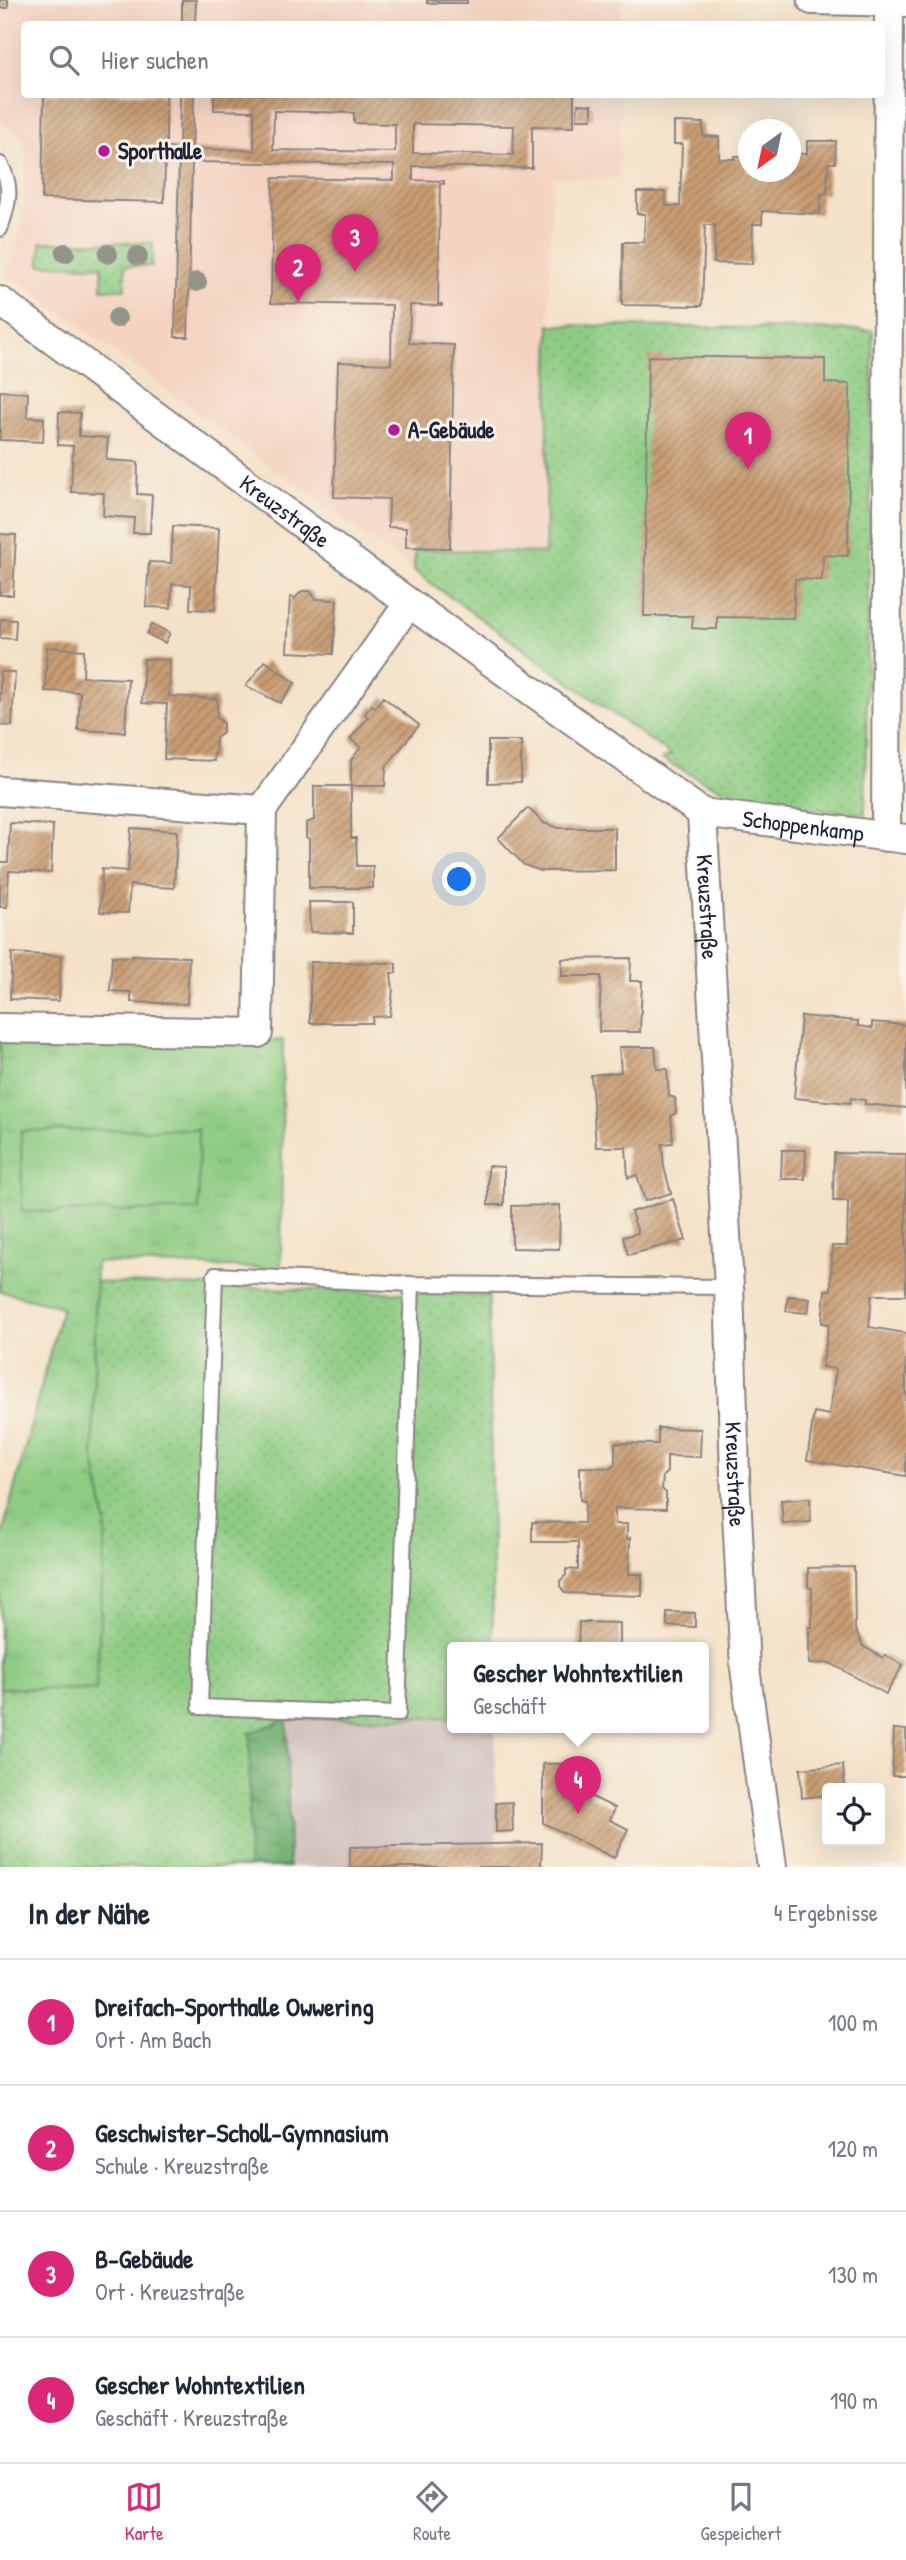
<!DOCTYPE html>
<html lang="de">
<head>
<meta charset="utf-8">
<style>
  body { margin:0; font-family:"Patrick Hand",sans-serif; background:#f6f6f7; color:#1f2937 }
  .controls { position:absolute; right:21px; bottom:21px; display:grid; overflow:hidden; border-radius:7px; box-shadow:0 7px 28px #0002 }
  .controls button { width:63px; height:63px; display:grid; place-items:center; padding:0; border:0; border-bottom:2px solid #e0e1e3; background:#fff; color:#1f2937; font:35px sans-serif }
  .compass { position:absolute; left:738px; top:119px; width:63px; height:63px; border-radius:50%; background:#fff; box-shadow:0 7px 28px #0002; rotate:213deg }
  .you { position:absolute; left:460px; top:880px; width:24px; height:24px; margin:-18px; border:5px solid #fff; border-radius:50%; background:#1a73e8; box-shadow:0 0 0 10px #1a73e833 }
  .badge { display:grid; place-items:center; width:46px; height:46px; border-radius:50%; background:#db2777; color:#fff; font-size:23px; font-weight:700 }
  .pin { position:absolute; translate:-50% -58px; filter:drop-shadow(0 2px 4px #0008) }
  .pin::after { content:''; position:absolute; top:37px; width:24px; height:21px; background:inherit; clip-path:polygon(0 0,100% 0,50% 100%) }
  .popup { position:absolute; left:447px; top:1642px; width:262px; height:91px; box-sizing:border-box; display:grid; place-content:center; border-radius:7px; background:#fff; filter:drop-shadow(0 2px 5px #0005); font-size:23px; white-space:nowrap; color:#747a83 }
  .popup b { font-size:26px; color:#1f2937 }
  .popup::after { content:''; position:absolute; left:50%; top:100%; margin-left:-14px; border:14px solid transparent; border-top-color:#fff }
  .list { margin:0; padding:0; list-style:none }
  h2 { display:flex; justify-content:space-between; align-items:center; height:91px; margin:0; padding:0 28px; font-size:30px }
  h2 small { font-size:23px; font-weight:400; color:#747a83 }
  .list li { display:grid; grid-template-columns:46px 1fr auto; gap:21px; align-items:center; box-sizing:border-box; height:126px; padding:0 28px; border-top:2px solid #e0e1e3 }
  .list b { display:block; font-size:26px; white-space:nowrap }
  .list p { margin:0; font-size:23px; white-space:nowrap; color:#747a83 }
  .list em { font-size:23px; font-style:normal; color:#747a83 }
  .icon { flex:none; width:38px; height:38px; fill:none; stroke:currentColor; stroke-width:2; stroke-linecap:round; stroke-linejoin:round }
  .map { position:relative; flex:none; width:906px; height:1867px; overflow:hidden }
  .search { position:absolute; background:#fff; box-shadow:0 7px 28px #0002; left:21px; right:21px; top:21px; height:77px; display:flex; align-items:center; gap:18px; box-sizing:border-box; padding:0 24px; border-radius:7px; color:#747a83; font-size:26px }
  .sheet { height:595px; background:#fff }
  nav { display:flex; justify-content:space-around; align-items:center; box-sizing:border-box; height:98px; border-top:2px solid #e0e1e3; background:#fff; font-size:19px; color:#747a83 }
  nav a { display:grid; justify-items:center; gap:4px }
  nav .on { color:#db2777 }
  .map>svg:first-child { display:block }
  .built { fill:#f4d3c1 }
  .industrial { fill:#d0c0bc }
  .grass { fill:url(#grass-tufts); stroke:#58775f; stroke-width:2 }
  .forest { fill:url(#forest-crowns); stroke:#4a6956; stroke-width:2 }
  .park { fill:url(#park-dots); stroke:#58775f; stroke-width:2 }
  .pitch { fill:#8ecc83; stroke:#58775f; stroke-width:2 }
  .building { fill:url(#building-hatch); fill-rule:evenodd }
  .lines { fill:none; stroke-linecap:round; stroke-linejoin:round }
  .lane-casing { stroke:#8b8282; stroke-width:18 }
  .street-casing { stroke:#8b8282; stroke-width:32 }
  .lane { stroke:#fff; stroke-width:14 }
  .street { stroke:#fff; stroke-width:28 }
  .tree { fill:#929487 }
  .poi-dot { fill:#b5179e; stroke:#f7f3e8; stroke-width:2.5 }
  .labels { text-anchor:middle; stroke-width:6; stroke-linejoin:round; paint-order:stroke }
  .poi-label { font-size:23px; font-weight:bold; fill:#22223b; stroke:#f7f3e8; text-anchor:start }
  .street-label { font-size:23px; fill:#22223b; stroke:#f7f3e8 }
</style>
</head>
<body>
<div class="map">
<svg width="906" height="1867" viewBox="0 0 906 1867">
  <defs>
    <pattern id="grass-tufts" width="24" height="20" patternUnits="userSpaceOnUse" patternTransform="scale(1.75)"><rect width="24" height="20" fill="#8ecc83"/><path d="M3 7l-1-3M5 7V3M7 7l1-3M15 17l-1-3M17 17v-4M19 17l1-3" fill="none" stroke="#7aaf72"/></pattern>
    <pattern id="forest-crowns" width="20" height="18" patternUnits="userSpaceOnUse" patternTransform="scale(1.75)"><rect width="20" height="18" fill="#72b071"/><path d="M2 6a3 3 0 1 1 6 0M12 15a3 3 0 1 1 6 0" fill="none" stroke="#5d8f5e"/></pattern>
    <pattern id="park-dots" width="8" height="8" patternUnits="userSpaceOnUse" patternTransform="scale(1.75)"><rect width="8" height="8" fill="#8ecc83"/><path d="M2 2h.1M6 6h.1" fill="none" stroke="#7aaf72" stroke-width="1.8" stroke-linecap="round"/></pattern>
    <pattern id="building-hatch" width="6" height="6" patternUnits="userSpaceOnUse" patternTransform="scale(1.75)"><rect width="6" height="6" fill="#c89c72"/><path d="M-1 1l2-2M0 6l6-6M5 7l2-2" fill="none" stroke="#a27f5f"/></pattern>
  </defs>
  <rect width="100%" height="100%" fill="#f7f3e8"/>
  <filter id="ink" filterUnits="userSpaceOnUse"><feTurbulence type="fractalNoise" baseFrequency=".0143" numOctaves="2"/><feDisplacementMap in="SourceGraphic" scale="14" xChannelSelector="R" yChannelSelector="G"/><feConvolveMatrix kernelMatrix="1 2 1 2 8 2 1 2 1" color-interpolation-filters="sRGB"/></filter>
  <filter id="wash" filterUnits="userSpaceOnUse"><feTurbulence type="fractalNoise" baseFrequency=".00686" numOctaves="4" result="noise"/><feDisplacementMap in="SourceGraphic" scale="28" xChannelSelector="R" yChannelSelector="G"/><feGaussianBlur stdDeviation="1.57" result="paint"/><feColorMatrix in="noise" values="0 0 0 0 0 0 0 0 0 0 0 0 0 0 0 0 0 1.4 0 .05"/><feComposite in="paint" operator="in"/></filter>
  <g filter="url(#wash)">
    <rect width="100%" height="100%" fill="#f4e2c8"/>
    <path class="built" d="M0,0H623L622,24H24V94L621,95L620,178L552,177L545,553L416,549L414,571L7,273L23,222L26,155L24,142L17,134L0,122Z
      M754,1857L756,1867H689Z"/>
    <path class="industrial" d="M452,1717V1728H495L497,1867H289L287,1719Z"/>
    <path class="grass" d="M0,1039L283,1040L281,1269L96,1262L93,1452L106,1524L96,1690L0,1688V1543L62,1307L0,1291Z"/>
    <path class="forest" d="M287,1719L289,1867H248L250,1733Z"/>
    <path class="park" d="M41,242L153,243L152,266H125V289H102V266L40,265Z
      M550,325L873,330L865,814C824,810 781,808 741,796C713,788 688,773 662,759L671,755L414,571L415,549L545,553Z
      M96,1282L489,1296L493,1648H452V1717L287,1719L250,1733L248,1867H0V1688L96,1690L106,1524L93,1452Z"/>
    <path class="pitch" d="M198,1129L199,1210L22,1212L21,1131Z"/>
    <g id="blocks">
      <path class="building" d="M0,0H8V8H0Z
        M182,0H196L195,24H182Z
        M427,0H467V3H427Z
        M44,94H166V148H179L180,94H194L192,149L254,150V111L214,110V94H574V127L532,126V168L413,166V180L444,181V184H440L438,304H442V306L410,305L409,343L454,345L450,548L406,547V528L388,527L389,499L334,497L338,362L391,364L392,305L271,303L273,178L394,180V165L192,162L188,337H175L179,161H165L164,202L42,199ZM274,111L354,113V123L395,124V152L273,150ZM413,124L514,126L513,155L413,153Z
        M578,104L592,105V119H577Z
        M674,122L703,123V136L719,137V159H735V156H748V172H790V153L807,154V141H836L835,163H828L827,194H821L820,214L762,211V224H753L752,264L714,263L715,225H705L702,306L622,305L623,242H644L645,214H637V192H666V206H680L682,144H674Z
        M648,356L825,359V383L850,384L848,556L823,555L822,580L795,579L793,618L717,617V629H705L692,628L693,616H644Z
        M0,391L28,393L27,417L44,418L43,442L0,440Z
        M59,412L80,413L79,436L108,438L106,460L138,462L137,494L152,495L150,533H133L134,518L103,516L104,493L71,492L73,446L58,445Z
        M173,526L219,528L215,610L190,609L191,585L172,584L171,608L146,607L149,562L171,563Z
        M0,534L16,535L13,595H0Z
        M302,591H310L316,599L337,600L333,654L287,652L290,597L295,598Z
        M0,619L16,620L15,639L0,638Z
        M152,624L170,633L165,643L147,634Z
        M47,647L84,650L83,677L128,679L125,732L78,730L80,692L45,691Z
        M144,659L170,660L169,696L217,699V718L223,723V733L216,738L214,761L164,759L167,704L142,703Z
        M265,661L295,683L280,703L246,686Z
        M0,672H15L12,726L0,725Z
        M383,697L419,725L386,767L385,786H351V760L361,747L350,739L368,717L365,714L372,705L375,708Z
        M488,741H521V782L488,783Z
        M314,786H351V838H356L357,866H373V888H309V839L306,837V823L314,820Z
        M528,808L544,823L559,828H615V870L541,871L524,865L498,838Z
        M10,823L53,825L51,873L9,871L7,907H0V862H8Z
        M131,828L177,831L174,888L130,885L128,913L100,912L102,869L128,871Z
        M309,902H353V933L310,932Z
        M12,953L61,956L59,1001L10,999Z
        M132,955L189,957L187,1004L131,1002V992L110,991L112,956L132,957Z
        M631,958L630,981H642L640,1032H599L601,976H562V959Z
        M310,962L396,963V973H391L393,990L390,1016L373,1017L372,1023H310Z
        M801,1016L858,1021V1026L872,1028V1022L906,1025V1108L865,1104V1100L851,1098L850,1103L794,1098Z
        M619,1047H655L657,1069H667L669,1096L675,1098L676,1113L671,1116L673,1143L662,1144L664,1167L671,1193L645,1201L637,1175L628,1178L626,1147H596L591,1075L621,1072Z
        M782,1150H806L805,1179H781Z
        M834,1153L906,1154V1295H872L869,1327L906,1333V1476L807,1460L814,1412L829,1415L836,1369L822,1367L829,1324L822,1323L825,1290H831L832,1246H847L848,1201H833Z
        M488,1166L504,1167V1205H488Z
        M673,1199L686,1240L628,1255L623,1237L638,1233L631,1212Z
        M560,1205L559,1249L512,1248V1206Z
        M788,1296L810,1298L808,1313L786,1311Z
        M658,1428L701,1429L700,1457L667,1456V1472L663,1476L662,1489L666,1493V1509L615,1508V1524H627V1539L630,1538L629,1574H642V1596L565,1593L560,1586V1581L566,1575V1569L578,1570V1542H532V1522L584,1523L585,1501L580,1500V1467L611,1468L615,1464V1443L658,1444Z
        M810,1498L811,1522L783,1524L781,1500Z
        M854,1567L855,1629L863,1646L883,1658L885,1655L903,1665L886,1694L830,1663L809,1664V1627H812V1588L808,1587V1568Z
        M667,1612L695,1613V1627L667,1626Z
        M579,1622L620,1623V1648H578Z
        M894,1729L906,1730V1776H892Z
        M590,1763V1796L615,1808L610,1820L628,1829L614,1858L543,1823V1764Z
        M843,1765L845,1788H827V1795L802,1798L800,1769Z
        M512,1802L513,1831L496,1832V1803Z
        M542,1843L541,1867H350V1847Z"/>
    </g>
  </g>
  <g filter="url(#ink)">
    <use href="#blocks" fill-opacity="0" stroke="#8b8282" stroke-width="2"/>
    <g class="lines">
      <defs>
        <path id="lane" d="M0,164C14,187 8,206 0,229
          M412,1284L398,1714L200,1707L215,1275L412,1284L729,1287"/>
        <g id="street">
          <path d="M812,0L906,2"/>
          <path id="s1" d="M0,301L409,603L702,813L906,839"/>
          <path d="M0,791L262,810L409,603"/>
          <path id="s2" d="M702,813L729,1287L735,1475L745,1668L772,1867"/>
          <path d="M886,837L889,1"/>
          <path d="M0,1028L258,1033L262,810"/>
        </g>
      </defs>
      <use href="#lane" class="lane-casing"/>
      <use href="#street" class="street-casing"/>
      <use href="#lane" class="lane"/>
      <use href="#street" class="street"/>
    </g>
    <g class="tree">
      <circle cx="65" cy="253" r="10"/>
      <circle cx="108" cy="254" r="10"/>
      <circle cx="138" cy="256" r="10"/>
      <circle cx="197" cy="282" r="10"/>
      <circle cx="117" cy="318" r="10"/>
    </g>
  </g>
  <g class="poi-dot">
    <circle cx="104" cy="151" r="7"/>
    <circle cx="394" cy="430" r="7"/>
  </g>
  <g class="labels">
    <g class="poi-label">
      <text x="118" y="159">Sporthalle</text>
      <text x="408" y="438">A-Gebäude</text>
    </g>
    <g class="street-label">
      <text dy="8" stroke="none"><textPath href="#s1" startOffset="354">Kreuzstraße</textPath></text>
      <text dy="8" stroke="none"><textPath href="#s1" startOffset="971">Schoppenkamp</textPath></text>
      <text dy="8" stroke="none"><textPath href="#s2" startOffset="94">Kreuzstraße</textPath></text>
      <text dy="8" stroke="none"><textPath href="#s2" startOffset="662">Kreuzstraße</textPath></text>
    </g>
  </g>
</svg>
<div class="controls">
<button><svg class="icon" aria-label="locate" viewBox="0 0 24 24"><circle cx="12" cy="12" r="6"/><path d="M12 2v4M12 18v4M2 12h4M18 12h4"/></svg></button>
</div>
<svg class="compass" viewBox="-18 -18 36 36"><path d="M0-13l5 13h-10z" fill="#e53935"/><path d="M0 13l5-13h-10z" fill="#747a83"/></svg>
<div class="you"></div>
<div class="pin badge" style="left:748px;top:470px">1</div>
<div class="pin badge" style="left:298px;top:302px">2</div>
<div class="pin badge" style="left:355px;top:272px">3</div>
<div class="pin badge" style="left:578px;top:1814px">4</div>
<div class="popup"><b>Gescher Wohntextilien</b>Geschäft</div>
<div class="search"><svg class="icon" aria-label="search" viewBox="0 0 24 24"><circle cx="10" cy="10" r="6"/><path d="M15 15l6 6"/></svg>Hier suchen</div>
</div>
<section class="sheet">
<h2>In der Nähe<small>4 Ergebnisse</small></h2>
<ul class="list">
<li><span class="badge">1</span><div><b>Dreifach-Sporthalle Owwering</b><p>Ort · Am Bach</p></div><em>100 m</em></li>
<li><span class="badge">2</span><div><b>Geschwister-Scholl-Gymnasium</b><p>Schule · Kreuzstraße</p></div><em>120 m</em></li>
<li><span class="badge">3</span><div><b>B-Gebäude</b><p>Ort · Kreuzstraße</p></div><em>130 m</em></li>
<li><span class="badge">4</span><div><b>Gescher Wohntextilien</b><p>Geschäft · Kreuzstraße</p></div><em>190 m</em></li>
</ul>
</section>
<nav>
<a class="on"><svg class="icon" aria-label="map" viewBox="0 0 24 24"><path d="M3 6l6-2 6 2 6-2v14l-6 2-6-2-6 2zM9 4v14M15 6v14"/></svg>Karte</a>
<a><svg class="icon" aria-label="directions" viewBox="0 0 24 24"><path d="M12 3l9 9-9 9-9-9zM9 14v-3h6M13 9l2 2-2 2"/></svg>Route</a>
<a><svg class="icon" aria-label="saved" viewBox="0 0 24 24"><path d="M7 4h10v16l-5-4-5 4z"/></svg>Gespeichert</a>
</nav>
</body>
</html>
